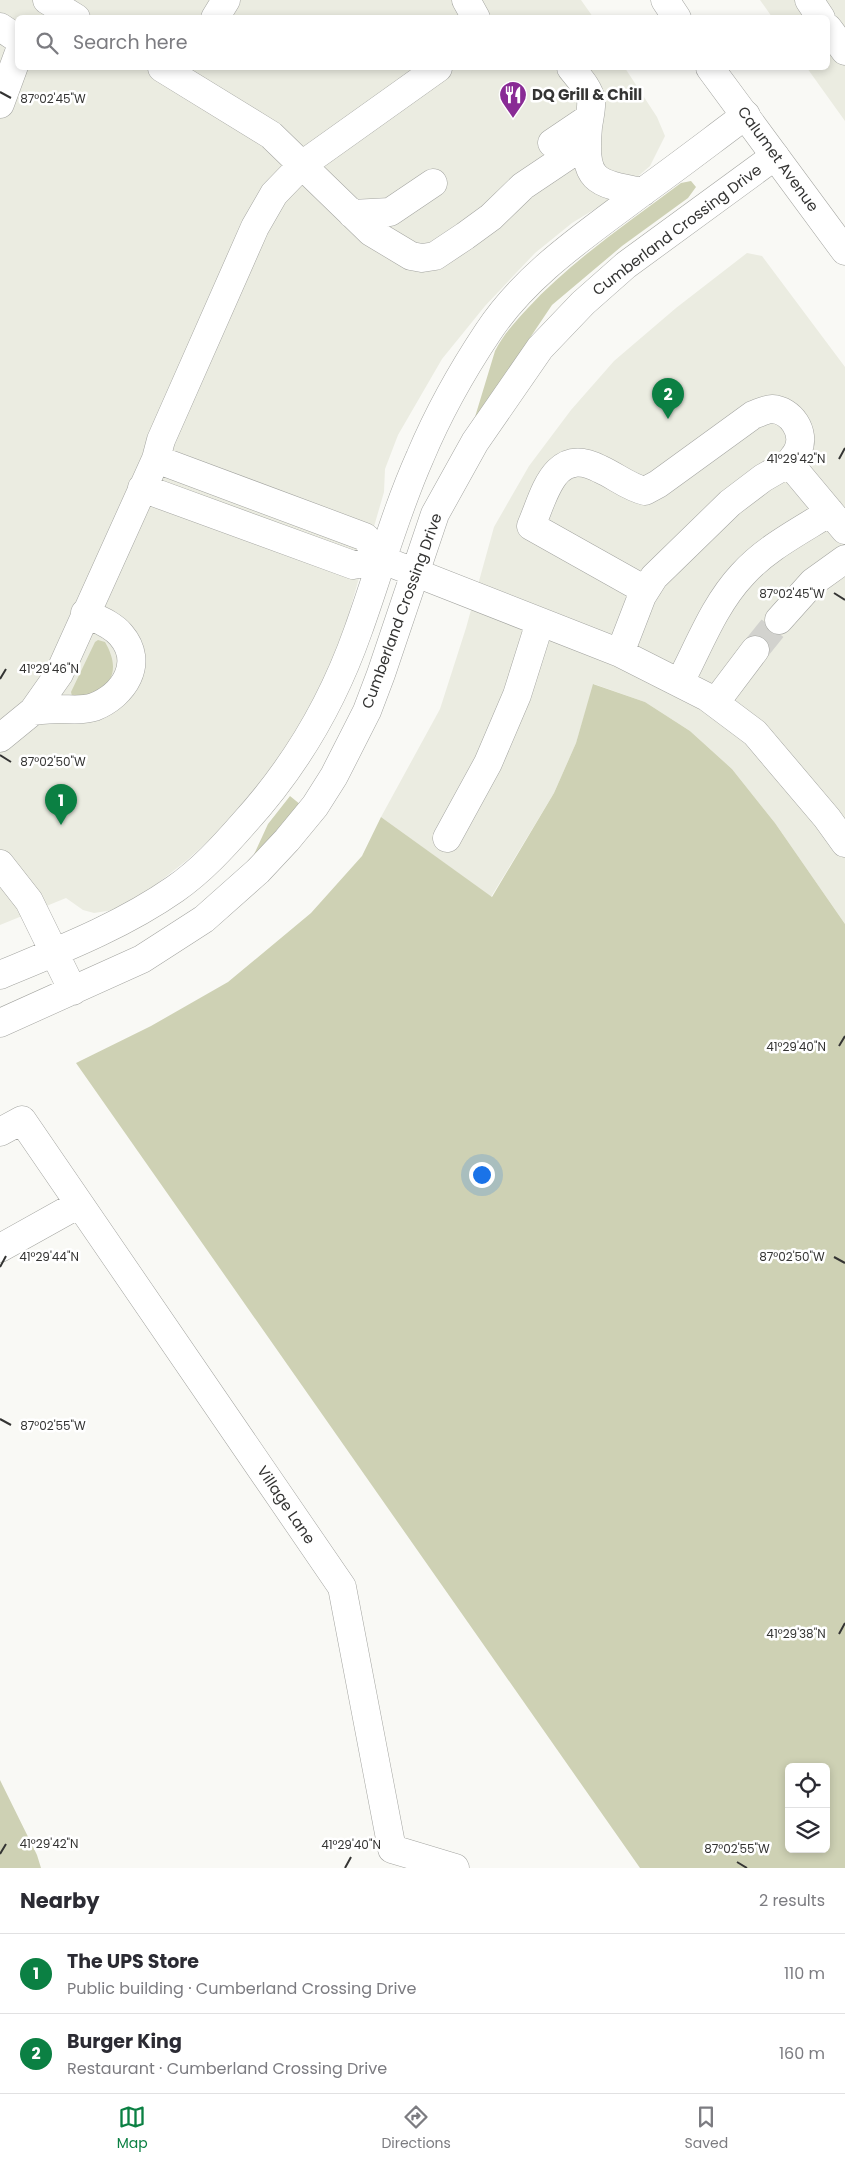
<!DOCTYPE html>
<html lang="en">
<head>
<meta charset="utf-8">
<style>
  body { margin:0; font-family:Poppins,sans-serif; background:#f2f2f3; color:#2b2b33 }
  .controls { position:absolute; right:15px; bottom:15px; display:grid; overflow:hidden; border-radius:8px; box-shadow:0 2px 8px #0003 }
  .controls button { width:45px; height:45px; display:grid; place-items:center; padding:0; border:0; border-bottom:1px solid #e1e1e2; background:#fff; color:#2b2b33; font:25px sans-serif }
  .you { position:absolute; left:481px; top:1174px; width:18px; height:18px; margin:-12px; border:4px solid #fff; border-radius:50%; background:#1a73e8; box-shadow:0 0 0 8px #1a73e833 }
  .badge { display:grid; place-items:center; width:32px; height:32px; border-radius:50%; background:#0b8043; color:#fff; font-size:16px; font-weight:700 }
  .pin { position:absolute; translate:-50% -41px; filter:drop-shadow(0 1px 2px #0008) }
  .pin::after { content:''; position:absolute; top:26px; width:18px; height:15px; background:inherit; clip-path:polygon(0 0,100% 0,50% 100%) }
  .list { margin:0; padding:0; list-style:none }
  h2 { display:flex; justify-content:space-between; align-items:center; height:65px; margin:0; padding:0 20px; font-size:21px }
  h2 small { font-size:16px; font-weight:400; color:#7c7c81 }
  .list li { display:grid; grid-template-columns:32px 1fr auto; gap:15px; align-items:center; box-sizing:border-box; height:80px; padding:0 20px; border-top:1px solid #e1e1e2 }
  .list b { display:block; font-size:19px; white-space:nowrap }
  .list p { margin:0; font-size:16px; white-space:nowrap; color:#7c7c81 }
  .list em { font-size:16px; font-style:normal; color:#7c7c81 }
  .icon { flex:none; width:28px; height:28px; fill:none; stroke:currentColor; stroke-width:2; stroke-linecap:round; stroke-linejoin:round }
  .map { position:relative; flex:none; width:845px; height:1868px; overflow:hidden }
  .search { position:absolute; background:#fff; box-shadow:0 2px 8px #0003; left:15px; right:15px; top:15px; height:55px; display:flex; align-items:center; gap:12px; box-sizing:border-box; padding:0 18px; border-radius:8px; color:#7c7c81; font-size:19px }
  .sheet { height:225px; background:#fff }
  nav { display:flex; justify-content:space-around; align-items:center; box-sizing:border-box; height:70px; border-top:1px solid #e1e1e2; background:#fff; font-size:14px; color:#7c7c81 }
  nav a { display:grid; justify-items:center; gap:2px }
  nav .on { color:#0b8043 }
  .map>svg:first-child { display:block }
  .built { fill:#ebece1 }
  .green { fill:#ced1b4; fill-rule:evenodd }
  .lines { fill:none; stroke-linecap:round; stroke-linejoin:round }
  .minor-tunnel { stroke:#d2d2ce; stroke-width:28; stroke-dasharray:28 14; stroke-linecap:butt }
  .minor-casing { stroke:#a4a5a1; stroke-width:29 }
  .major-casing { stroke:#a4a5a1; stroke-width:29 }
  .minor { stroke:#fff; stroke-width:28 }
  .major { stroke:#fff; stroke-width:28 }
  .ticks { fill:none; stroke:#343433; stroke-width:2 }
  .labels { text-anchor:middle; stroke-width:5; stroke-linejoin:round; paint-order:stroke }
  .poi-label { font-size:15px; font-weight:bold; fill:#343433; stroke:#fff; text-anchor:start }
  .street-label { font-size:15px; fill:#343433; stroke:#fff }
  .ticks-label { font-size:12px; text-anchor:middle; fill:#343433; stroke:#fff; stroke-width:5; stroke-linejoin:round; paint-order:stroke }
</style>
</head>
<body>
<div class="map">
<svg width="845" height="1868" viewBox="0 0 845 1868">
  <rect width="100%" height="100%" fill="#f9f9f5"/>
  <path class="built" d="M0,0H581L593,17L18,18V68H625L657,117L665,136L650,166L613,198L572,223L535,253L485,306L442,359L398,435L385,469L384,492L342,637L332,662L319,691L281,756L258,789L226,825L186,861L145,893L120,909L94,913L83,910L66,898L0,925Z
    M760,0H845V121L807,68H828V18L772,17Z
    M747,253L762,256L845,367V924L775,823L732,769L690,731L645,702L594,684L576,743L554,793L491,897L381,817L440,709L466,628L494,527L529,466L571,410L614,361L676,308Z"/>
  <path class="green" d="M691,181L696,187L688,198L622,246L552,305L462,439L475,417L495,351C503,335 515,322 527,309C572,260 628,223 681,183Z
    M98,640L105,642C116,661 118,680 96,693C89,697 80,698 73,700L71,692L95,642Z
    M593,684L645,702L690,731L732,769L775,823L845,924V1868H640L76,1063L151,1026L228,982L311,913L362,856L381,817L492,897L554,793L576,743ZM789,1767H826V1849H789Z
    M290,796L301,805L251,861L268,824Z
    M0,1780L37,1855L41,1868H0Z"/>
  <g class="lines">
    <path class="minor-tunnel" d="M755,650L779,620"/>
    <defs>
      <path id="minor" d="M47,0L76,18
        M466,0L476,18
        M809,0L821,18
        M215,18L226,0
        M0,27L18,39
        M828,28L845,51
        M162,68L271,135L371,232L411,256L422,258L435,256L465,236L491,217L523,186L587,143
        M571,68C578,77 589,88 591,100C592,108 589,119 588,127C583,181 594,183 643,192
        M0,104L18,55
        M552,143L589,118
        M352,214L390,212L433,183
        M156,459L365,537L383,560
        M142,488L353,565L383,560L620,653L707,697L755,733L827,818L845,843
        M645,590L531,526C545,494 554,445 600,469C616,476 628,487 645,491L658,484L753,415C759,413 766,409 772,409C791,410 806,432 798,450C796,455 792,459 789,463
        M779,620L813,582L845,559
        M620,653L642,596L654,577L730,503L763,478L789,463L845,530
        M680,682C699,646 714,605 742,575C766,548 800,531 830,512
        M715,703L755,650
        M33,711C42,710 51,709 60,709C71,709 82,711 94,707C124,695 145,663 121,635C112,624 97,619 85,613
        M0,738L33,711L59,674L156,459L161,440L255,227L274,194L302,165L438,68
        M447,838L488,763L517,695L540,622
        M0,864L29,901L73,991
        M0,975C60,950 122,926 175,889C201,871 223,847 244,823C295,767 333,702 358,631C379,573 395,513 420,457C438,414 462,371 488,332C526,274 587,234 641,193C676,168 711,141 746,115
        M0,1023L142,959L204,919L258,871L287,840L315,806L334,776L367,711L381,674L435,514L475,442L540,348L583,303L626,265L775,156
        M0,1132L22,1120L342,1587L392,1849L455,1868
        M0,1248L79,1204"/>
      <path id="major" d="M665,0L677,18
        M710,68L845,251"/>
    </defs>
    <use href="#minor" class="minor-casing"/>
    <use href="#major" class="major-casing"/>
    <use href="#minor" class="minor"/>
    <use href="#major" class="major"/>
  </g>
  <path class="ticks" d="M0,92L11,98M839,459L845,448M834,593L845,600M0,679L6,669M0,755L11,762M839,1046L845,1036M834,1257L845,1263M0,1267L6,1256M0,1419L11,1425M839,1634L845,1623M0,1854L6,1844M737,1862L747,1868M345,1868L351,1857"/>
  <defs>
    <symbol id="restaurant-pin" viewBox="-11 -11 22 30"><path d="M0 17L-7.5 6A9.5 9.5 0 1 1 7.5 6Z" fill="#892b95" stroke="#fff"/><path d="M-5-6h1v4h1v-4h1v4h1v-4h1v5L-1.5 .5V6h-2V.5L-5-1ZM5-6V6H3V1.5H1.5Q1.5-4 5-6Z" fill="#fff"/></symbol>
  </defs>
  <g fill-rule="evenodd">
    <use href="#restaurant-pin" x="497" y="79" width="32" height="43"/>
  </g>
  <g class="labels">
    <g class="poi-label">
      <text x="532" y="100">DQ Grill &amp; Chill</text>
    </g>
    <g class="street-label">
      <text transform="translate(778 159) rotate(54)" y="5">Calumet Avenue</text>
      <text transform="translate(677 230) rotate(-37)" y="5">Cumberland Crossing Drive</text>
      <text transform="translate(402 611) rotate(-70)" y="5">Cumberland Crossing Drive</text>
      <text transform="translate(286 1505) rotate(56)" y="5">Village Lane</text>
    </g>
  </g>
  <g class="ticks-label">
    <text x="53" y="103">87°02'45"W</text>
    <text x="796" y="463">41°29'42"N</text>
    <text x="792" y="598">87°02'45"W</text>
    <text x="49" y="673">41°29'46"N</text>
    <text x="53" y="766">87°02'50"W</text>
    <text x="796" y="1051">41°29'40"N</text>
    <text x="49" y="1261">41°29'44"N</text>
    <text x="792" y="1261">87°02'50"W</text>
    <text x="53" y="1430">87°02'55"W</text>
    <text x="796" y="1638">41°29'38"N</text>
    <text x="49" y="1848">41°29'42"N</text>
    <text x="351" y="1849">41°29'40"N</text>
    <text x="737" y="1853">87°02'55"W</text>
  </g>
</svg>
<div class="controls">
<button><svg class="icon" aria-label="locate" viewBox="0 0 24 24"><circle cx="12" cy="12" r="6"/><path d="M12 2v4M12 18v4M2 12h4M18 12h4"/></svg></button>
<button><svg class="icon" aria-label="layers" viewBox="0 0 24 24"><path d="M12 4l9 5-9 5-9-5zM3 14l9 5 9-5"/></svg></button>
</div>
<div class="you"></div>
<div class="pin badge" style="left:61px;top:825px">1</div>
<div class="pin badge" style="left:668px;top:419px">2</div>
<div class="search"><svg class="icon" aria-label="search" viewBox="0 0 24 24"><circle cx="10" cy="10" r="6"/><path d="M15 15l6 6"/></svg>Search here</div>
</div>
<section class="sheet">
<h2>Nearby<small>2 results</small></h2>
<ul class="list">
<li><span class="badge">1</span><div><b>The UPS Store</b><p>Public building · Cumberland Crossing Drive</p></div><em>110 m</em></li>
<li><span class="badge">2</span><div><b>Burger King</b><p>Restaurant · Cumberland Crossing Drive</p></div><em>160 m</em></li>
</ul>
</section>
<nav>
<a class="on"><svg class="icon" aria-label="map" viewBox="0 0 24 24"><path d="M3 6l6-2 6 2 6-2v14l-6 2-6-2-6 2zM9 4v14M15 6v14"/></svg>Map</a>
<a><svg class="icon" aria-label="directions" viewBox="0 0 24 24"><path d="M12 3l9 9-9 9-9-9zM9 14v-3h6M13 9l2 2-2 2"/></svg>Directions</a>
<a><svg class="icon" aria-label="saved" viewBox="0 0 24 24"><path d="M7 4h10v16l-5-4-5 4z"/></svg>Saved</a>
</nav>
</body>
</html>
